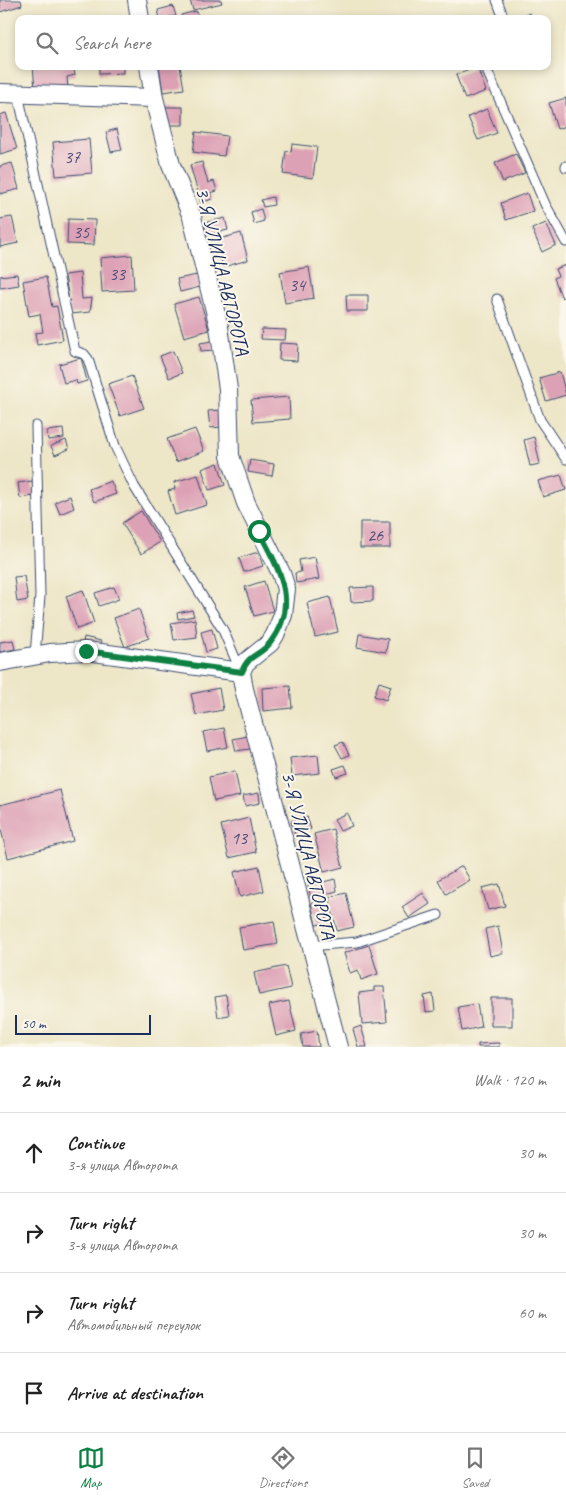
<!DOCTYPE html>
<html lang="en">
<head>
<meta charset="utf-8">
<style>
  body { margin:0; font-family:Caveat,sans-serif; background:#f6f6f6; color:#222 }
  .scale { position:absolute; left:15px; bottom:12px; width:136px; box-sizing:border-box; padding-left:5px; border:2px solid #1b2f5e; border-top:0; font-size:14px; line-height:18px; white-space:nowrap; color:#1b2f5e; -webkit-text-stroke:4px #fbf7ec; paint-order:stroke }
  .stop { position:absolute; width:15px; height:15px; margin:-11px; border:4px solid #0b8043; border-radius:50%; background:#fff }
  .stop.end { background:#0b8043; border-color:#fff; box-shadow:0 1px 5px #0008 }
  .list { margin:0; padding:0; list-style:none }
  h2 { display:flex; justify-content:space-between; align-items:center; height:65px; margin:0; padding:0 20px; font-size:21px }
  h2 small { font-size:16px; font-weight:400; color:#767676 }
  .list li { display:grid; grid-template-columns:32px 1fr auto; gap:15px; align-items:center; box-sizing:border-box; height:80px; padding:0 20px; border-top:1px solid #e0e0e0 }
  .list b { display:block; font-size:19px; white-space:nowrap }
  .list p { margin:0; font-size:16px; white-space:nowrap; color:#767676 }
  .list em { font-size:16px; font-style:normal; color:#767676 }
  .icon { flex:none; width:28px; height:28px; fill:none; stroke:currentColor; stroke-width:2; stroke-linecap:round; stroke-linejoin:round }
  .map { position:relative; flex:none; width:566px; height:1047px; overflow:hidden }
  .search { position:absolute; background:#fff; box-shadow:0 2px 8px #0003; left:15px; right:15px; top:15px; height:55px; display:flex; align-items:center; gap:12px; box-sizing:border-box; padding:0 18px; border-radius:10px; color:#767676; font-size:19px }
  .sheet { height:385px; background:#fff }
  nav { display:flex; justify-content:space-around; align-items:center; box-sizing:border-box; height:70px; border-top:1px solid #e0e0e0; background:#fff; font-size:14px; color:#767676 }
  nav a { display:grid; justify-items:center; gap:2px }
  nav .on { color:#0b8043 }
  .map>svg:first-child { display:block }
  .building { fill:#dda1b5 }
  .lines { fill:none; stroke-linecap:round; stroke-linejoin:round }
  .service-casing { stroke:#3a4a6e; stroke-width:11 }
  .minor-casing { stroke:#3a4a6e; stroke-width:20 }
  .service { stroke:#fff; stroke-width:9 }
  .minor { stroke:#fff; stroke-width:18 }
  .route { stroke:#0b8043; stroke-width:6 }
  .labels { text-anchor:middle; stroke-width:4; stroke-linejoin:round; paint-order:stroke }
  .number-label { font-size:18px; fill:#4c4c74 }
  .street-label { font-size:20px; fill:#1b2f5e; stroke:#fbf7ec }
</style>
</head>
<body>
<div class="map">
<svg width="566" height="1047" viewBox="0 0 566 1047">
  <rect width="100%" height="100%" fill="#fbf7ec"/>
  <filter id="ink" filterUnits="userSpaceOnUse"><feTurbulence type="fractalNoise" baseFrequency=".02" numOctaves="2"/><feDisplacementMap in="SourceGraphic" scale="10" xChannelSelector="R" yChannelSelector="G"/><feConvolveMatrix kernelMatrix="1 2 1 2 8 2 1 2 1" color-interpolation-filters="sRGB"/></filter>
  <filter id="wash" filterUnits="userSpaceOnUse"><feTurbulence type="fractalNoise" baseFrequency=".0096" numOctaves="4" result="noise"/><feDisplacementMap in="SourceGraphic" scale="20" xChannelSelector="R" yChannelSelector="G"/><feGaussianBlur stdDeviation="1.12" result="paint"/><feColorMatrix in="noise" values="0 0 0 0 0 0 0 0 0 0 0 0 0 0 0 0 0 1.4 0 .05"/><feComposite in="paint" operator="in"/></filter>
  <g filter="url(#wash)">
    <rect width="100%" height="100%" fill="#ede6c7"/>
    <g id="blocks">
      <path class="building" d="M0,0H21L22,5L0,12Z
        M190,0H221L222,3L193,10Z
        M173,6L176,16L160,19L158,10Z
        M196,11L199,19H182L181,15Z
        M530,13L532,19H517Z
        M33,66H73L75,75L67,77L68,89H35Z
        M99,66H123V73L99,74Z
        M159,66H180L184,89L163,92Z
        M477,67L486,91L465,99L456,75Z
        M566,98V126L557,129L549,103Z
        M166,107H183V125H167Z
        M487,109L497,133L478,140L468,117Z
        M6,113L17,149L0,154V115Z
        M117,129L122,150L111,152L106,132Z
        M196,132L227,136L224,156L193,152Z
        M89,139L92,173L56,176L53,142Z
        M292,144L317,147L313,178L283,174L286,151L291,152Z
        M516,154L525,173L503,182L495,163Z
        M202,162L208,183L214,181L217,191L210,193L212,199L201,203L190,165Z
        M12,163L19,189L0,194V166Z
        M527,193L533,211L506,220L501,203Z
        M273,197L274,205L263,207L261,200Z
        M261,209L264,221L254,224L251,212Z
        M12,217L18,243L0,247V219Z
        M225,218L228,230L207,235L204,223Z
        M68,219L95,220L94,245L67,244Z
        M546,223L556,245L542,252L532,229Z
        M241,233L248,260L223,267L216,240Z
        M132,255L134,290L102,292L100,258Z
        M566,265V296L562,298L554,278L558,276L555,269Z
        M309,267L314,298L285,303L280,272Z
        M80,273L82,299L92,298L90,312L71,314L65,275Z
        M17,274L19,285L0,288V276Z
        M197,275L200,287L180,292L177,279Z
        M46,277L52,307L57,306L63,340L37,345L35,333L43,332L40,314L29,316L23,281Z
        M346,295H368V311H347Z
        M199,297L209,330L184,337L174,304Z
        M262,329L286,330L285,340L261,339Z
        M212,341L214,350L201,351L200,343Z
        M280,343L298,344L297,361L279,360Z
        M173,351L182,373L169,378L160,356Z
        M81,358L87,381L77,384L76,380L64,383L59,364Z
        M560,372L566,395L546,401L539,378Z
        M132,376L144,408L120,416L108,384Z
        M289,397L290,419L253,422L251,400Z
        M220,410L222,427L210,428L208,411Z
        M63,429L64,438L48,440L47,431Z
        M195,429L204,451L176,462L167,439Z
        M534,437L540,464L530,466L524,440Z
        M66,440L69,449L55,455L51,446Z
        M250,460L274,464L272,476L248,472Z
        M218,463L225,485L209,490L202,469Z
        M198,475L207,505L175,515L168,491L175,489L174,482Z
        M561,475L566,490L543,497L538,481Z
        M32,481L34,496L20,498L18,483Z
        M111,481L116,494L94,502L89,489Z
        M70,496L74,508L60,514L55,502Z
        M141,511L160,542L141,554L122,523Z
        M360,522H390V548H360Z
        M258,552L263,566L244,572L239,558Z
        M315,557L319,579L296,583L295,573L301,572L299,560Z
        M24,576L28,600L17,602L14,577Z
        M264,581L273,611L254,616L245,587Z
        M114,587L119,599L99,606L95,593Z
        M373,587V601L351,602L350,588Z
        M83,590L94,623L77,629L66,596Z
        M330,597L338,632L315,637L307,603Z
        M139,609L149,638L125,647L114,618Z
        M192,610L194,616L178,619L177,613Z
        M195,619L197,637L174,640L171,623Z
        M212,629L217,649L206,652L201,632Z
        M359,634L388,639L386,652L357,647Z
        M84,637L101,641V648L83,643Z
        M13,640L15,649L0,652V642Z
        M379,682L391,686L386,700L374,696Z
        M290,686L292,708L263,711L262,688Z
        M219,688L223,710L196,715L191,694Z
        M224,728L228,747L207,751L203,732Z
        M248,736L250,749L236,751L233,739Z
        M343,742L349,755L342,758L335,745Z
        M318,755L320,773L292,776L290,758Z
        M345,765L348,773L336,777L333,769Z
        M235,771L240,796L214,801L209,777Z
        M60,790L73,841L8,858L0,826V805Z
        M259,793L260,803L245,806L243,796Z
        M347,813L352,826L340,831L334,819Z
        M307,817L311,829L295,834L291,822Z
        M249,818L256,852L229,858L221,825Z
        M333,829L343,867L324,872L314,834Z
        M259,866L264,891L240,897L234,872Z
        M462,866L470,880L446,894L438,880Z
        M335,879L337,891L311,898L308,886Z
        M499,884L505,906L488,910L482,888Z
        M346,893L354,927L337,931L329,897Z
        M423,893L430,904L409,918L402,907Z
        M322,900L328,923L316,925L311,903Z
        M274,921L278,944L243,950L239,927Z
        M498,926L503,953L490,956L485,929Z
        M369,945L378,974L361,980L358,970L350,973L344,953Z
        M286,966L291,988L259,995L254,973Z
        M374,987H384L387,1022L362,1024L359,993L374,991Z
        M433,994L435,1011L426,1012L424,996Z
        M226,995L229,1015L218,1017L215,997Z
        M491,998H512V1026H491Z
        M289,1001L296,1031L276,1036L269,1005Z
        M477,1004L481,1027L462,1031L458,1007Z
        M361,1026L367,1047H358L353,1029Z
        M317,1031L319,1047H303L301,1034Z
        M499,1043V1047H478V1044Z"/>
    </g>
  </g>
  <g filter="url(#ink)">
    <use href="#blocks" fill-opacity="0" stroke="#3a4a6e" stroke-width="1"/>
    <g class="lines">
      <defs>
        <path id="service" d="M497,0L504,19
          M485,66L545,204L566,242
          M18,94L75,351L84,354L88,359L115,446L134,486L223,630L241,672
          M566,166V167
          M497,299L540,420L566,459
          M35,655L40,596L36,426
          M310,946L357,942L438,915"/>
        <path id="minor" d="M137,0L140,19
          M149,66L154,98L171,165L192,217L219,327L228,389L230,456L246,503L281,573L286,589L283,615L275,635L270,643L245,663L241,672L244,689L338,1047
          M0,93L154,98
          M0,662L50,653L86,651L241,672"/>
      </defs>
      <use href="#service" class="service-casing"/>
      <use href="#minor" class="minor-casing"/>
      <use href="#service" class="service"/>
      <use href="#minor" class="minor"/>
    </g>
  </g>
  <g class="lines" filter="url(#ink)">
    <path class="route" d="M86,651L242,672C248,654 260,656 270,643C301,603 278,568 259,531"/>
  </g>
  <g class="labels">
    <g class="number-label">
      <text x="72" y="163">37</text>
      <text x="81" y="238">35</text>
      <text x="117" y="280">33</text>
      <text x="297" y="291">34</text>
      <text x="375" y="541">26</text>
      <text x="239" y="844">13</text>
    </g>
    <g class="street-label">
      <text transform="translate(223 271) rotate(76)" y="7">3-Я УЛИЦА АВТОРОТА</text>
      <text transform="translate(309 855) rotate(76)" y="7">3-Я УЛИЦА АВТОРОТА</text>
    </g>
  </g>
</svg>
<div class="scale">50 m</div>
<div class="stop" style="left:259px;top:531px"></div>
<div class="stop end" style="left:86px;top:651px"></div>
<div class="search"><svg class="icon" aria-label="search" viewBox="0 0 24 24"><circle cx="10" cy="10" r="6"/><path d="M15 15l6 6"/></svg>Search here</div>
</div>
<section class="sheet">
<h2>2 min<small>Walk · 120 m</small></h2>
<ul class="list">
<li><svg class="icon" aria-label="ahead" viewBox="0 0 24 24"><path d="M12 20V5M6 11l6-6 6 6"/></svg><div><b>Continue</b><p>3-я улица Авторота</p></div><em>30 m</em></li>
<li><svg class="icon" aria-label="right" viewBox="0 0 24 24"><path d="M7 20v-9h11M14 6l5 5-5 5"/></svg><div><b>Turn right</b><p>3-я улица Авторота</p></div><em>30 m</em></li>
<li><svg class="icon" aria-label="right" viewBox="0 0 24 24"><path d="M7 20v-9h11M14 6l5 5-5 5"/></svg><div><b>Turn right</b><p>Автомобильный переулок</p></div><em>60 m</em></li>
<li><svg class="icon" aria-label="arrive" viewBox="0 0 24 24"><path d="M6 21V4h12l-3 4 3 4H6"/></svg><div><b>Arrive at destination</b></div></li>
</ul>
</section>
<nav>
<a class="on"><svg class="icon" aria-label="map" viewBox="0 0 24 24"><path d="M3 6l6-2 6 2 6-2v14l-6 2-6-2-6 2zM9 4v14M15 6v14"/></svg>Map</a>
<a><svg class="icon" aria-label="directions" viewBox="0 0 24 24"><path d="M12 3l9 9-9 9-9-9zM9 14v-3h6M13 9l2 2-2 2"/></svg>Directions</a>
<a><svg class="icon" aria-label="saved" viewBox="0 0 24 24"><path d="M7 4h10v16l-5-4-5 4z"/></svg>Saved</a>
</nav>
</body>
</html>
